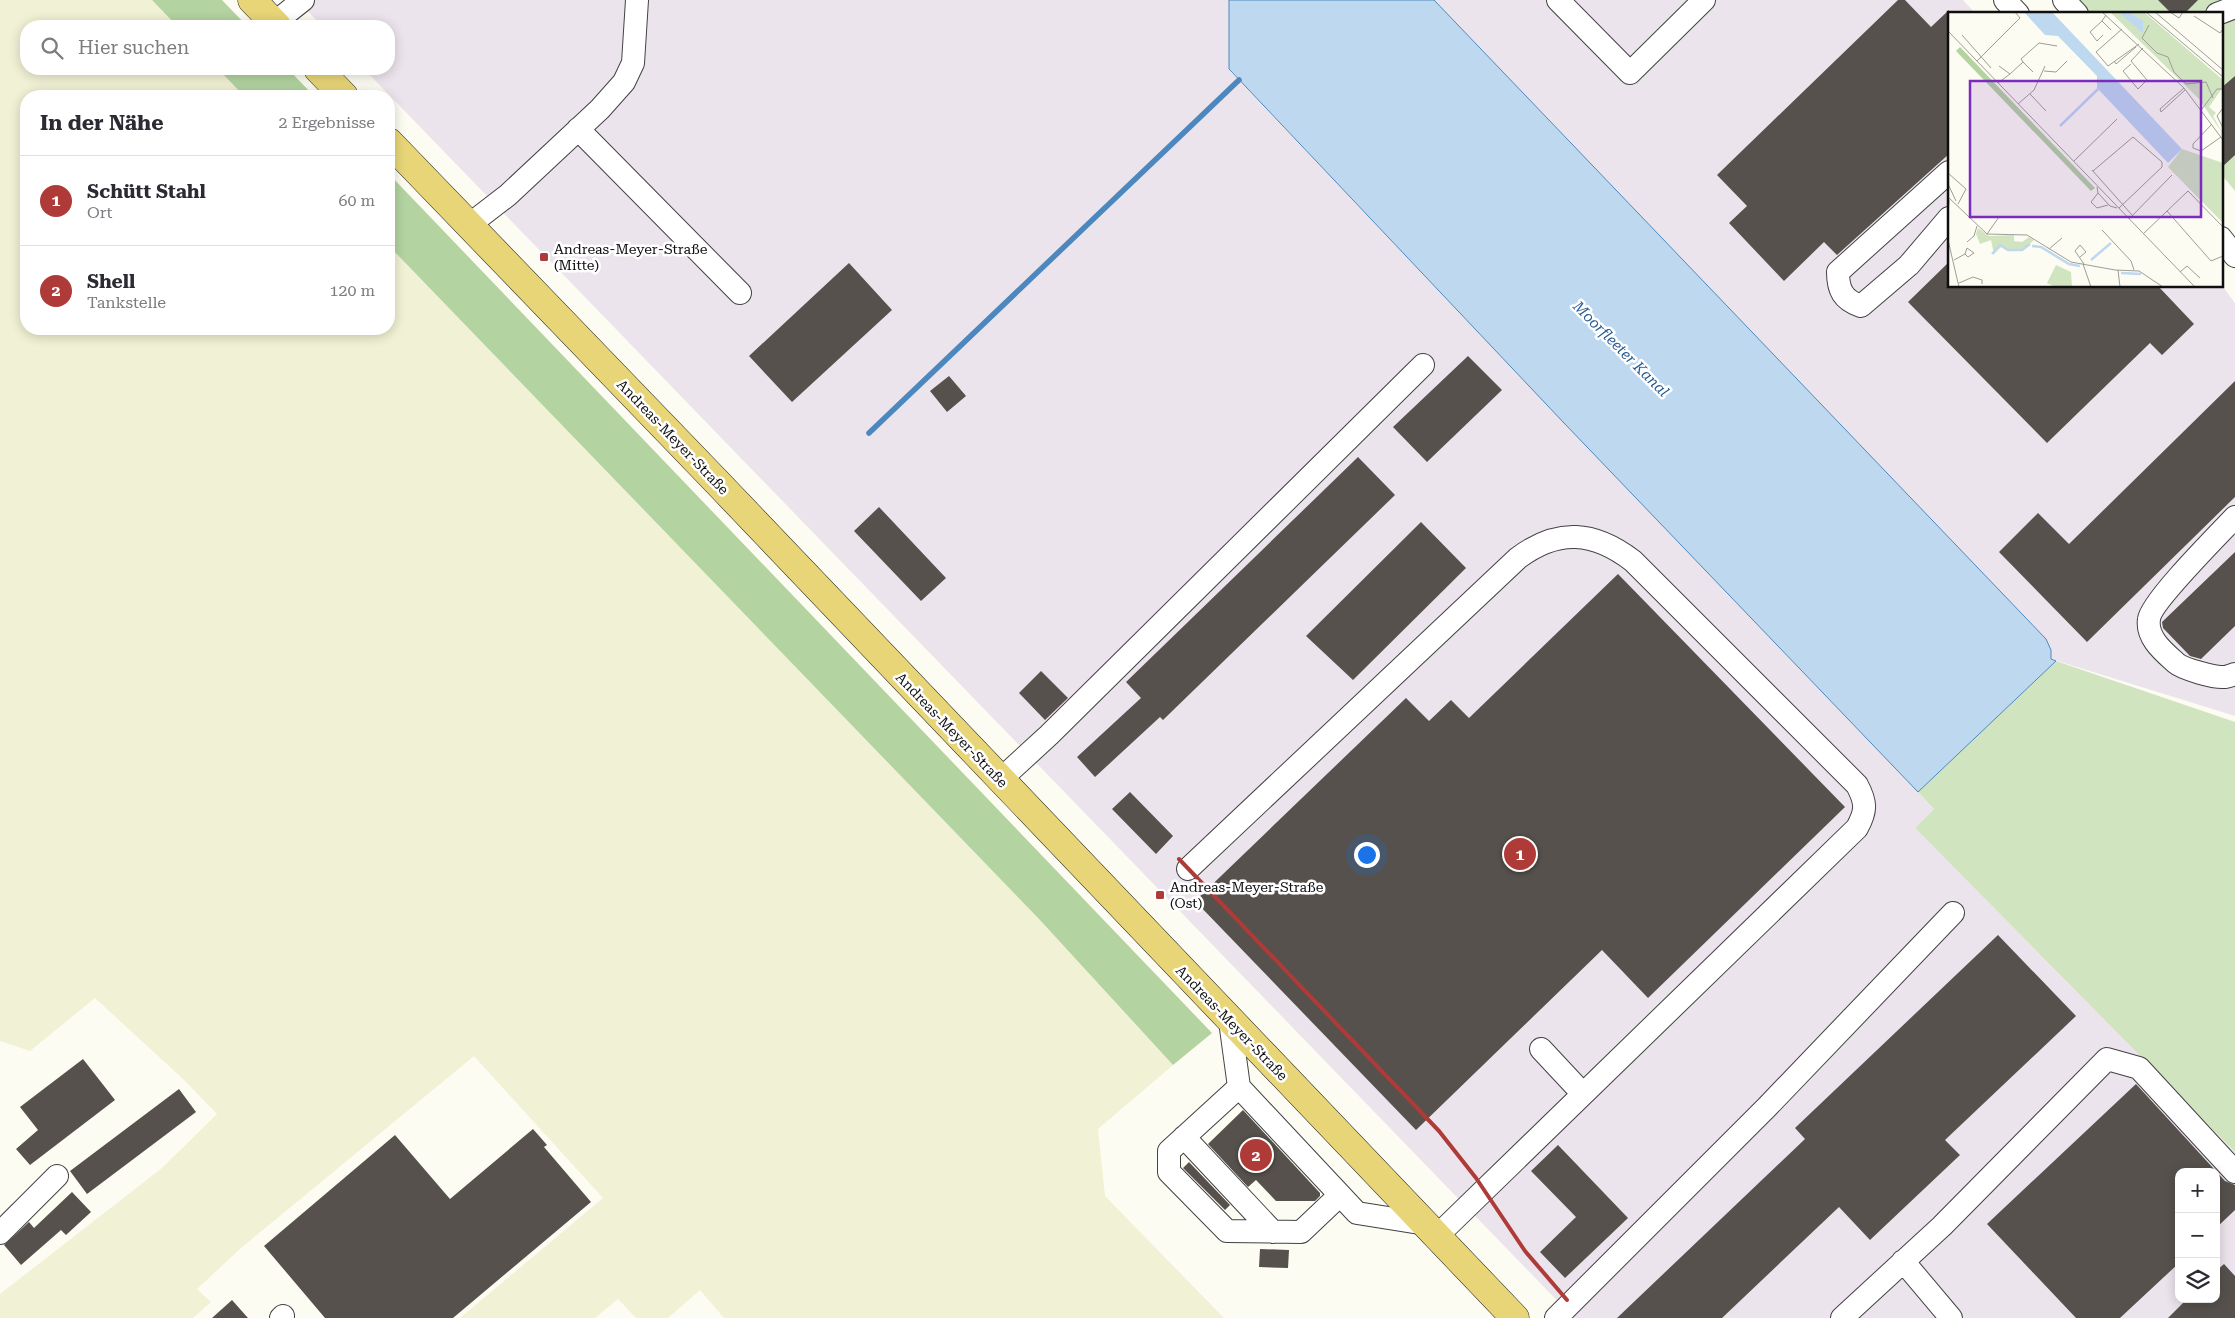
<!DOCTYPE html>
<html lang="de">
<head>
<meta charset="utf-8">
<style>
  body { margin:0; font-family:"Roboto Serif",serif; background:#f7f7f7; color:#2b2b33 }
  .controls { position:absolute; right:15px; bottom:15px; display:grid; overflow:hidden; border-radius:10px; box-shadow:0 2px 12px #0003 }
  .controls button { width:45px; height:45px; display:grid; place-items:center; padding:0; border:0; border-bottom:1px solid #e1e1e2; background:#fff; color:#2b2b33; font:25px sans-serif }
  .you { position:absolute; left:1366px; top:854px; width:18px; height:18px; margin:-12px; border:4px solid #fff; border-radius:50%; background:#1a73e8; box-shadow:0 0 0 8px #1a73e833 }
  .badge { display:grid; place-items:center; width:32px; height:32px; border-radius:50%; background:#ae3b37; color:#fff; font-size:16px; font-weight:700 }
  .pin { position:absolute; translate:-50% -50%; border:2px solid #fff; box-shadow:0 1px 5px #0006 }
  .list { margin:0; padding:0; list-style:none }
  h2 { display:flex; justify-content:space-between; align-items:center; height:65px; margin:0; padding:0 20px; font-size:21px }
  h2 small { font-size:16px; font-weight:400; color:#7c7c81 }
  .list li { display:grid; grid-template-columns:32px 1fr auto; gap:15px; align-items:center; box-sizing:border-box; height:90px; padding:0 20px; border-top:1px solid #e1e1e2 }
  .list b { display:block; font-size:19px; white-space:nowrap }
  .list p { margin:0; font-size:16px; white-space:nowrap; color:#7c7c81 }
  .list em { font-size:16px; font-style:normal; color:#7c7c81 }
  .icon { flex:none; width:28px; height:28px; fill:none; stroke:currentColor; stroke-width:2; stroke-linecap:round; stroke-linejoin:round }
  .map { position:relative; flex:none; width:2235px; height:1318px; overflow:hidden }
  .search { position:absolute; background:#fff; box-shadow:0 2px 12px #0003; left:20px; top:20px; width:375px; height:55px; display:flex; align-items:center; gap:12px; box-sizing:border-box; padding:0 18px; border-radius:20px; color:#7c7c81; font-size:19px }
  .panel { position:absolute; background:#fff; box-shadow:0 2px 12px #0003; left:20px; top:90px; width:375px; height:245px; border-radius:20px }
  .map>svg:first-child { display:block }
  .industrial { fill:#ece4ec; fill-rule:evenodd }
  .farmland { fill:#f1f1d5 }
  .green { fill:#d0e4bf }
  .forest { fill:#b3d3a0 }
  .water { fill:#bdd8ef; stroke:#4c88bd }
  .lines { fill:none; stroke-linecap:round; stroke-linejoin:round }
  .stream { stroke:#4c88bd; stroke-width:5.5 }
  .building { fill:#56514c }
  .minor-casing { stroke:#424242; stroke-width:24 }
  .major-casing { stroke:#202020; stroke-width:29 }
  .minor { stroke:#fff; stroke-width:22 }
  .major { stroke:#e8d578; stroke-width:28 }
  .rail { stroke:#ae3b37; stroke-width:4 }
  .poi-dot { fill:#ae3b37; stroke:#fff; stroke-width:2 }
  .labels { text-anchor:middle; stroke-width:5; stroke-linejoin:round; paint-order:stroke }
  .poi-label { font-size:14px; fill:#0f0f0f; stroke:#fff; text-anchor:start }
  .street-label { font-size:14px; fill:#0f0f0f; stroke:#fff }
  .water-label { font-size:15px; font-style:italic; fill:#275b92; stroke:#fff }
  .inset-river { fill:none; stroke:#bdd8ef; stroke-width:2.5 }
  .inset-road { fill:none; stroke:#9e9d97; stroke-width:1 }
  .view { fill:#7b2cbf; fill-opacity:0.15; stroke:#7b2cbf; stroke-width:2.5 }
  .inset-edge { fill:none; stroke:#0f0f0f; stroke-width:2.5 }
</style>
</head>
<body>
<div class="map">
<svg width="2235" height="1318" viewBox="0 0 2235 1318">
  <rect width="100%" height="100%" fill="#fdfcf2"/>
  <path class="industrial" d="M297,0H1229V70L1564,423L1934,809L1915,828L2235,1152V1318H1574L364,69H389V26H322ZM2179,1172H2216V1299H2179Z
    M1434,0H1963L1976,14H1949V286H2221V284L2235,303V716L2051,659V650L2046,639Z"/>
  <path class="farmland" d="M0,0H152L177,26H26V69H218L244,96H26V329H389V246L1039,919L1173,1065L1098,1129L1105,1196L1224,1318H724L700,1290L668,1318H636L618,1299L595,1318H460L603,1198L474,1056L241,1248L197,1289L211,1302L193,1318H0V1294L162,1168L217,1114L183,1079L95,998L30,1051L0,1041Z"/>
  <path class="green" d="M2056,0H2235V191L2221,174V14H2070Z
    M2056,661L2235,722V1152L1915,828L1934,809L1918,792Z"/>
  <path class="forest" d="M152,0H222L247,26H177Z
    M218,69H288L314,96H244Z
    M389,174L1212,1033L1173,1065L1039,919L389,246Z"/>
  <path class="water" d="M1229,0H1434L2046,639L2051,650V659L2056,661L1918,792L1564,423L1229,69Z"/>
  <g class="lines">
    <path class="stream" d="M869,433L1239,80"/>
  </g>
  <path class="building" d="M1898,0H1905L1931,27L1949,10V154L1837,255L1824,242L1784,281L1729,223L1747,206L1717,175Z
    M2158,0H2198L2184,14H2172Z
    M2235,76V155L2221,168V88Z
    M1949,262V286H2158L2194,324L2162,355L2150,343L2047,443L1908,302Z
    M849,263L892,310L792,402L749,356Z
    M1468,356L1502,390L1427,462L1393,427Z
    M949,376L966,396L947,412L930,391Z
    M2235,381V497L2087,642L1999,552L2038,513L2069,544Z
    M1358,457L1395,495L1163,720L1160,717L1095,777L1077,757L1141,698L1126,682Z
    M879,507L946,578L921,601L854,531Z
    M1421,522L1466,568L1353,680L1306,636Z
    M2235,552V626L2201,659L2190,656L2163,628L2162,622Z
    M1618,574L1845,807L1648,998L1602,950L1416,1130L1195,901L1406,698L1429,721L1451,700L1469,718Z
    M1041,671L1068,698L1045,720L1019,693Z
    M1130,792L1173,836L1156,854L1112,809Z
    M1998,935L2076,1016L1945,1140L1960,1155L1870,1240L1839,1207L1722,1318H1617L1805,1139L1795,1128Z
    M83,1059L115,1100L30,1165L16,1149L38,1130L20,1107Z
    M2136,1084L2225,1181L2235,1185V1210L2216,1228V1172H2179V1263L2120,1318H2076L1987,1224Z
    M179,1089L196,1112L87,1194L70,1171Z
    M1243,1110L1320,1193V1196L1315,1201H1276L1256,1180L1248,1187L1208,1144Z
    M533,1129L547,1145L544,1147L591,1202L453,1318H325L264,1246L395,1135L450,1199Z
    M1558,1145L1628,1218L1565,1278L1540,1252L1576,1217L1531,1171Z
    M1189,1162L1230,1205L1225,1210L1183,1168Z
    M72,1192L91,1212L66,1235L61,1230L21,1265L4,1245L29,1222L34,1228Z
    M1260,1249L1289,1250L1288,1268L1259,1267Z
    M2224,1264L2235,1276V1318H2168L2187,1299H2216V1271Z
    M232,1300L248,1318H212Z"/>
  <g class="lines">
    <defs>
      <path id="minor" d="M1558,0L1630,73L1704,0
        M2005,0L2018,14
        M2064,0L2077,14
        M2217,14L2235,7
        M274,23L303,0
        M578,129L740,293
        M1949,172L1838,272C1838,290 1843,300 1861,306L1909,265L1949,218
        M469,225L508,195L600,109L624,82L633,63L637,0
        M2221,238L2235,256
        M2235,517C2219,534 2151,602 2149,619C2146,638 2164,652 2176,663C2183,669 2215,678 2224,677C2227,677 2232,675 2235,674
        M1000,780L1049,735L1423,365
        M1188,869L1518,558C1558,528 1594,531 1633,561L1857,785C1866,802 1867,810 1857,828L1437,1236
        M1230,1021L1239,1087L1357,1213L1426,1224
        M1541,1049L1583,1094
        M1239,1087L1169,1151V1172L1227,1231L1301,1232L1340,1195
        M1184,1137L1273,1232
        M0,1233L57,1176
        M1903,1261L1951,1318
        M281,1318L283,1316
        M1556,1318L1767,1107L1953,913
        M1842,1318L1942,1226L2107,1059L2139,1068L2235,1172"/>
      <path id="major" d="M252,0L277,26
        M318,69L344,96
        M389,142L716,481L1515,1318"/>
    </defs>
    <use href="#minor" class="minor-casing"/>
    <use href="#major" class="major-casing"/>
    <use href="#minor" class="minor"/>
    <use href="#major" class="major"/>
    <path class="rail" d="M1179,859L1439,1131L1476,1178L1525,1251L1567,1300"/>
  </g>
  <g class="poi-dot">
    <rect x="539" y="252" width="10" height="10" rx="2.5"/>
    <rect x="1155" y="890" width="10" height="10" rx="2.5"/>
  </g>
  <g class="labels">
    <g class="poi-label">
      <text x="554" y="254">Andreas-Meyer-Straße<tspan x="554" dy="16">(Mitte)</tspan></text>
      <text x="1170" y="892">Andreas-Meyer-Straße<tspan x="1170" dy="16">(Ost)</tspan></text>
    </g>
    <g class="street-label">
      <text transform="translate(673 437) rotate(46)" y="5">Andreas-Meyer-Straße</text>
      <text transform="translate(952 730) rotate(46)" y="5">Andreas-Meyer-Straße</text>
      <text transform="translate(1232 1023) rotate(46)" y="5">Andreas-Meyer-Straße</text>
    </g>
    <g class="water-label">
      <text transform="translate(1621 349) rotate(45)" y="5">Moorfleeter Kanal</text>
    </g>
  </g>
  <g transform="translate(1948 12)">
    <rect width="275" height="275" fill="#fdfcf2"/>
    <path d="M162,0H196L275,68V75L261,95L268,101L265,104L275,122L251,87ZM234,137L275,151V211L220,155ZM30,216L41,224L66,223V229L74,230L81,225L86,228L74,239H60L53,235L46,242L43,228L32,232L28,222ZM108,253L123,260L124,275H107L99,271Z" fill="#d0e4bf"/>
    <path d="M12,35L147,176L143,179L8,39Z" fill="#b3d3a0"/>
    <path d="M76,0H104L234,137L220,151L149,76V64L110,24L97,23ZM170,0H180L195,9V21Z" fill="#bdd8ef"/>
    <path class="inset-river" d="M112,114L150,77M84,234L93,235L121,252L132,254M44,242L52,233L60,238H74L82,232M143,248L163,231M173,261L193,262"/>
    <path class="inset-road" d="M154,0L236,76L275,128M198,0L275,65M207,0L275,58M222,0L231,6L235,0M158,3L154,9L163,18M246,4L272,21L275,17M154,9L142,20L149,29L155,23M201,13L194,26L209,41L220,45L226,60L238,72L258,70L265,86M174,17L148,40L160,54L191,32M0,19L247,275M14,23L43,56M29,49L72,6L67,0M166,49L168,52L188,35M75,50L73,47L91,31L109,34M183,52L175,59L190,77L199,68L183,49L195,36M96,59L108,60L119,49M62,62L75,50L85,60M50,71L62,62L51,54M236,76L212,97L213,100L237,78M82,82L98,99M70,92L86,78L97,54M275,96L269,104L275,116M254,97L269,77H275M264,112L245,132V136L253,139L273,125M126,149L169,107M144,158L184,203M145,159L185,125L214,150V155L171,196M0,161L18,177L10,192M0,172L8,189M149,175L150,181L162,194L169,196M150,181L143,190L149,196L160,193M0,185L39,222L79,223L123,250L167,258L191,259L215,275M219,199L263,249L275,244M0,203L1,188M181,207L224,163M154,218L183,249L186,258M39,222L51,205M195,222L240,179L275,215M0,228L11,275M19,230L26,224L29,214M101,237L114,226M132,245L138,240L132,233L127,239L136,252M6,248L17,242L19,236L26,241L20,245L17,242M135,252L143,275M170,258L172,275M232,260L239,254L252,266M11,271L25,265L34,268V272"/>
    <path class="view" d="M22,69H253V205H22Z"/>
    <rect width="275" height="275" class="inset-edge"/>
  </g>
</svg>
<div class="controls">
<button>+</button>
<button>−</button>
<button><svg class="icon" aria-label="layers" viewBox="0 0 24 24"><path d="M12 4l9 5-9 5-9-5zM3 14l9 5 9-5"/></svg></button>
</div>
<div class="you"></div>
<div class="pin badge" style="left:1520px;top:854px">1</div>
<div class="pin badge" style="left:1256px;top:1155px">2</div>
<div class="search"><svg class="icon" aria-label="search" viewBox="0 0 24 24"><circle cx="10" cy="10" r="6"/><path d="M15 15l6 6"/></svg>Hier suchen</div>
<section class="panel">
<h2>In der Nähe<small>2 Ergebnisse</small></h2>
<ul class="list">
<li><span class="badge">1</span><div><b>Schütt Stahl</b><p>Ort</p></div><em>60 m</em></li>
<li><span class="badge">2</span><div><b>Shell</b><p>Tankstelle</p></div><em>120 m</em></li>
</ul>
</section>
</div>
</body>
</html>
